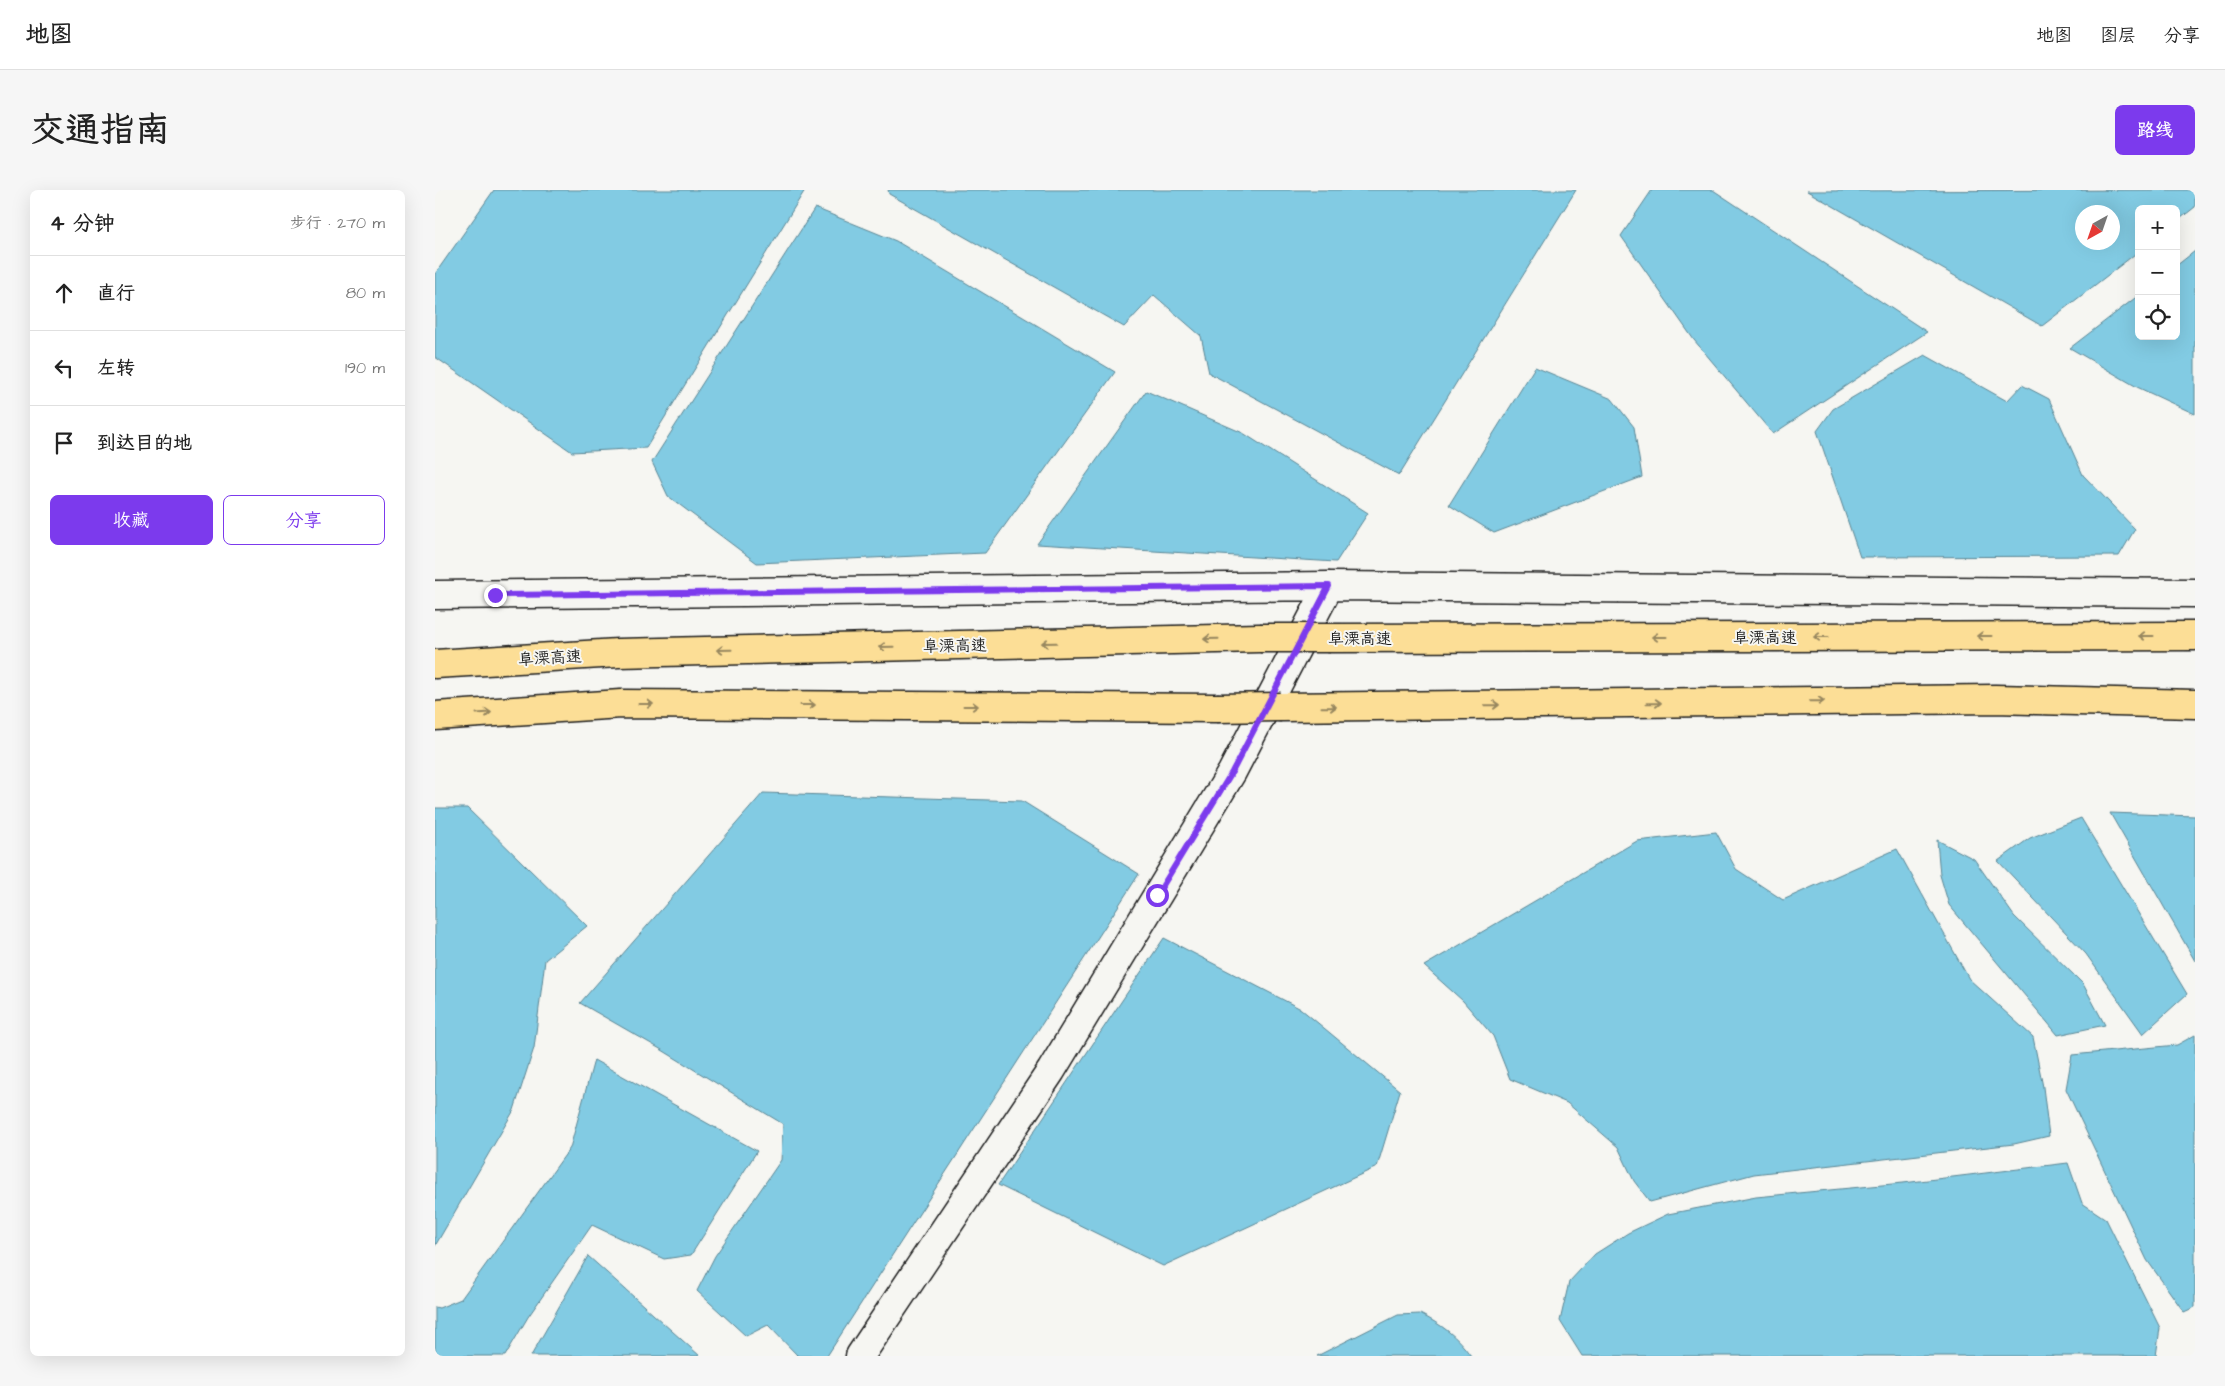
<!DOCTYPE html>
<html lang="zh">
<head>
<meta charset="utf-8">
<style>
  body { margin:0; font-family:"Architects Daughter","LXGW WenKai TC",sans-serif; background:#f6f6f6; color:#222 }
  .controls { position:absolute; right:15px; top:15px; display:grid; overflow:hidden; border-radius:8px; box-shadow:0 5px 20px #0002 }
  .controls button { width:45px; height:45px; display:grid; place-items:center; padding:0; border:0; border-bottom:1px solid #e0e0e0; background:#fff; color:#222; font:25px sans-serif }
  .compass { position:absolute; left:1640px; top:15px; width:45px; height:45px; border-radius:50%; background:#fff; box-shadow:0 5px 20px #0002; rotate:220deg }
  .stop { position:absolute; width:15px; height:15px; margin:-11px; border:4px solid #7c3aed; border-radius:50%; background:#fff }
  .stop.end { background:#7c3aed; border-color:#fff; box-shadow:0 1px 5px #0008 }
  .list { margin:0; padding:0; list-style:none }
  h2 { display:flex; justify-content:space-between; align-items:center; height:65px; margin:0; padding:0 20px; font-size:21px }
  h2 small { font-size:16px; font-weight:400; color:#767676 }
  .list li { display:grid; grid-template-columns:32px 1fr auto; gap:15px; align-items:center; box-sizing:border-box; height:75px; padding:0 20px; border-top:1px solid #e0e0e0 }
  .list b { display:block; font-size:19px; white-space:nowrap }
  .list em { font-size:16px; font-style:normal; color:#767676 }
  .actions { display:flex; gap:10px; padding:15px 20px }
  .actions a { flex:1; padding:11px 0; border:1px solid #7c3aed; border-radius:8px; text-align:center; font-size:18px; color:#7c3aed }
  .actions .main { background:#7c3aed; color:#fff }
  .icon { flex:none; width:28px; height:28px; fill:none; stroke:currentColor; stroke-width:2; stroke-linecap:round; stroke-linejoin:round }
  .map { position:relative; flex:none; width:1760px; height:1166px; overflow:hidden; border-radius:8px }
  header { display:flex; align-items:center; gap:30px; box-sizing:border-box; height:70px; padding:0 25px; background:#fff; border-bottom:1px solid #e0e0e0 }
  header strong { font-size:24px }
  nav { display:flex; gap:28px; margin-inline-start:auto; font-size:18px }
  .intro { display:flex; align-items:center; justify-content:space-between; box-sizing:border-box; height:120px; padding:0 30px }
  h1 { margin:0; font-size:35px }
  .button { padding:12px 22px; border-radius:8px; background:#7c3aed; color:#fff; font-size:18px; font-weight:700 }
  main { display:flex; gap:30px; padding:0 30px }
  aside { flex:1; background:#fff; border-radius:8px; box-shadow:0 5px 20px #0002 }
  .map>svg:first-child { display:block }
  .water { fill:#82cbe3; stroke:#598593; fill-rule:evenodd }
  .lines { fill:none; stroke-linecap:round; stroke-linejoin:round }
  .street-casing { stroke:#1c1c1c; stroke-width:31 }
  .highway-casing { stroke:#1c1c1c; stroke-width:31 }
  .street { stroke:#f6f6f2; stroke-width:28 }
  .highway { stroke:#fcde96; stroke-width:28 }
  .highway-bridge-casing { stroke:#1c1c1c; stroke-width:31; stroke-linecap:butt }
  .highway-bridge { stroke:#fcde96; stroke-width:28 }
  .oneway { stroke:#97875f }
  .route { stroke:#7c3aed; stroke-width:6 }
  .labels { text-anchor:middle; stroke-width:4; stroke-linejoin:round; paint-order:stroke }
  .street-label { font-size:16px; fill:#1c1c1c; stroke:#f6f6f2 }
</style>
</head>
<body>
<header>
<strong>地图</strong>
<nav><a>地图</a><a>图层</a><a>分享</a></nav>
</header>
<div class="intro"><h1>交通指南</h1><a class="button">路线</a></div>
<main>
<aside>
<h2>4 分钟<small>步行 · 270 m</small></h2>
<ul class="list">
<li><svg class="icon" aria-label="ahead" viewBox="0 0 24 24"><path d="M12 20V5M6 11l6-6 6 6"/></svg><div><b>直行</b></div><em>80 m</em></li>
<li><svg class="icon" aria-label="left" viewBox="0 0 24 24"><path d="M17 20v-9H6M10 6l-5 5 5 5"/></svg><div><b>左转</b></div><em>190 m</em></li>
<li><svg class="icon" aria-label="arrive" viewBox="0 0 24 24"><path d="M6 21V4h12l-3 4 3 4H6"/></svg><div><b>到达目的地</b></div></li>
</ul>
<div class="actions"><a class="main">收藏</a><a>分享</a></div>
</aside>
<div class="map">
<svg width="1760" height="1166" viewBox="0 0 1760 1166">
  <rect width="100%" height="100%" fill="#f6f6f2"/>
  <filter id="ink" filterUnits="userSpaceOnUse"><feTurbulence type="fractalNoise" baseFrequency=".02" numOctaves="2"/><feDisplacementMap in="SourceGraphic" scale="10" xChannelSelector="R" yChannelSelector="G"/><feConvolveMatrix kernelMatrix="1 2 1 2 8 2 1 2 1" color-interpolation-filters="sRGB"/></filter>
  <g filter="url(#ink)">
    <path class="water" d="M59,0H370L211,258L137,262L0,167V84Z
      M453,0H1141L964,285L774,183L766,146L719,105L689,137L454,4Z
      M1217,0H1278L1492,142L1338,244L1259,150L1186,46Z
      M1760,0V17L1741,32V19H1704V61L1607,136L1372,1ZM1648,22H1678V52H1648Z
      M380,18L461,51L680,182L550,363L322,373L233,306L217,272Z
      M1760,61V224L1702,197L1635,158L1704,105V146H1741V76Z
      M1490,165L1572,211L1587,195L1614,209L1648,285L1700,339L1684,366L1425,367L1382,241L1398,219Z
      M1100,177L1177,209L1199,237L1207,287L1059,343L1014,315Z
      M711,201L808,243L933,323L901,372L602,354Z
      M328,603L587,611L704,684L392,1166H363L333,1135L311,1146L262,1101L280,1066L346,970L348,934L227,860L145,813Z
      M0,618H32L152,736L110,770L99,858L79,920L0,1056Z
      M1675,623L1760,626V771Z
      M1646,628L1752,804L1708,844L1651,764L1563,671L1595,648Z
      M1281,642L1301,679L1348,710L1462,659L1534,789L1598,847L1608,897L1614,946L1579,954L1319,984L1215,1012L1199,991L1183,957L1132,913L1075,889L1058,846L1028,811L989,776L1202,651Z
      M1502,650L1539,669L1579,726L1648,794L1670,835L1623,845L1514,715L1505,685Z
      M729,748L866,819L965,901L942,977L728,1076L563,995Z
      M1760,845V1117L1749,1122L1712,1070L1631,899L1637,865L1742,855Z
      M159,870L322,961L256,1065L229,1069L157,1035L93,1127L70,1166H0V1117L4,1118L26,1109L135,958Z
      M1633,973L1647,1013L1671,1029L1725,1138L1721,1166H1147L1125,1131L1134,1092L1160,1064L1193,1043L1233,1024L1321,1007L1468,993Z
      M153,1066L265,1166H96Z
      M985,1124C1007,1135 1021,1145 1036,1166H882L963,1125Z"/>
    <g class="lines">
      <defs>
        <path id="street" d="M0,405L894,396L1760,403
          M425,1166L616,881L797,582L894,396"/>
        <path id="highway" d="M895,448L1760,446
          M0,474L183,463L825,448
          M846,517L1560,509L1760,514
          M0,526L186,514L782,518"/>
      </defs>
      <use href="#street" class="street-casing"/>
      <use href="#highway" class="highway-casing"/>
      <use href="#street" class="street"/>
      <use href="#highway" class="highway"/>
      <defs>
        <path id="highway-bridge" d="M825,448H895
          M782,518L846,517"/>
      </defs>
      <use href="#highway-bridge" class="highway-bridge-casing"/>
      <use href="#highway-bridge" class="highway-bridge"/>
    </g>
    <defs><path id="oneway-shaft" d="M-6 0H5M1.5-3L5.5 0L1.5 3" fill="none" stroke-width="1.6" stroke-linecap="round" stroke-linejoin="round" transform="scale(1.25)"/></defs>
    <g class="oneway">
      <use href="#oneway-shaft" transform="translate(1549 446) rotate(180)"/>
      <use href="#oneway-shaft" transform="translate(1711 446) rotate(180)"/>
      <use href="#oneway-shaft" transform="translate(1224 447) rotate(180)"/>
      <use href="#oneway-shaft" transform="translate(1386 447) rotate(180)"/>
      <use href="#oneway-shaft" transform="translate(776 449) rotate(179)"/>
      <use href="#oneway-shaft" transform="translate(614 453) rotate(179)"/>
      <use href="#oneway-shaft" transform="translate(451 457) rotate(179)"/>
      <use href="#oneway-shaft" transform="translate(289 460) rotate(179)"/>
      <use href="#oneway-shaft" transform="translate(1382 511) rotate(-1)"/>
      <use href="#oneway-shaft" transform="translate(1219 513) rotate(-1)"/>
      <use href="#oneway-shaft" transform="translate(211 514)"/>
      <use href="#oneway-shaft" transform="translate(373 515)"/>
      <use href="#oneway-shaft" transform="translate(1057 515) rotate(-1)"/>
      <use href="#oneway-shaft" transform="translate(536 516)"/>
      <use href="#oneway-shaft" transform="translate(894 517) rotate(-1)"/>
      <use href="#oneway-shaft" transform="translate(49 523) rotate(-4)"/>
    </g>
  </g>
  <g class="lines" filter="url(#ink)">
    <path class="route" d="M60,405L894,396L797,582L722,705"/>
  </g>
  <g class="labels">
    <g class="street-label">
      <text x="1330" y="453">阜溧高速</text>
      <text x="925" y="454">阜溧高速</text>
      <text transform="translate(520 455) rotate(-1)" y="6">阜溧高速</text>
      <text transform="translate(115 467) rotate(-3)" y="6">阜溧高速</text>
    </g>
  </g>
</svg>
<div class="controls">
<button>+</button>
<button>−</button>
<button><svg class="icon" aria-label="locate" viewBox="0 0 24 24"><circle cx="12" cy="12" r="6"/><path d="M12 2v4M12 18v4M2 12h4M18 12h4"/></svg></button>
</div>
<svg class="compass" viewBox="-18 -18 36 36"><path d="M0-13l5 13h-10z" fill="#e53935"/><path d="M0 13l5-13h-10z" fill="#767676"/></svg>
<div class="stop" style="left:722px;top:705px"></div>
<div class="stop end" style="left:60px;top:405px"></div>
</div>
</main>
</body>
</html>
